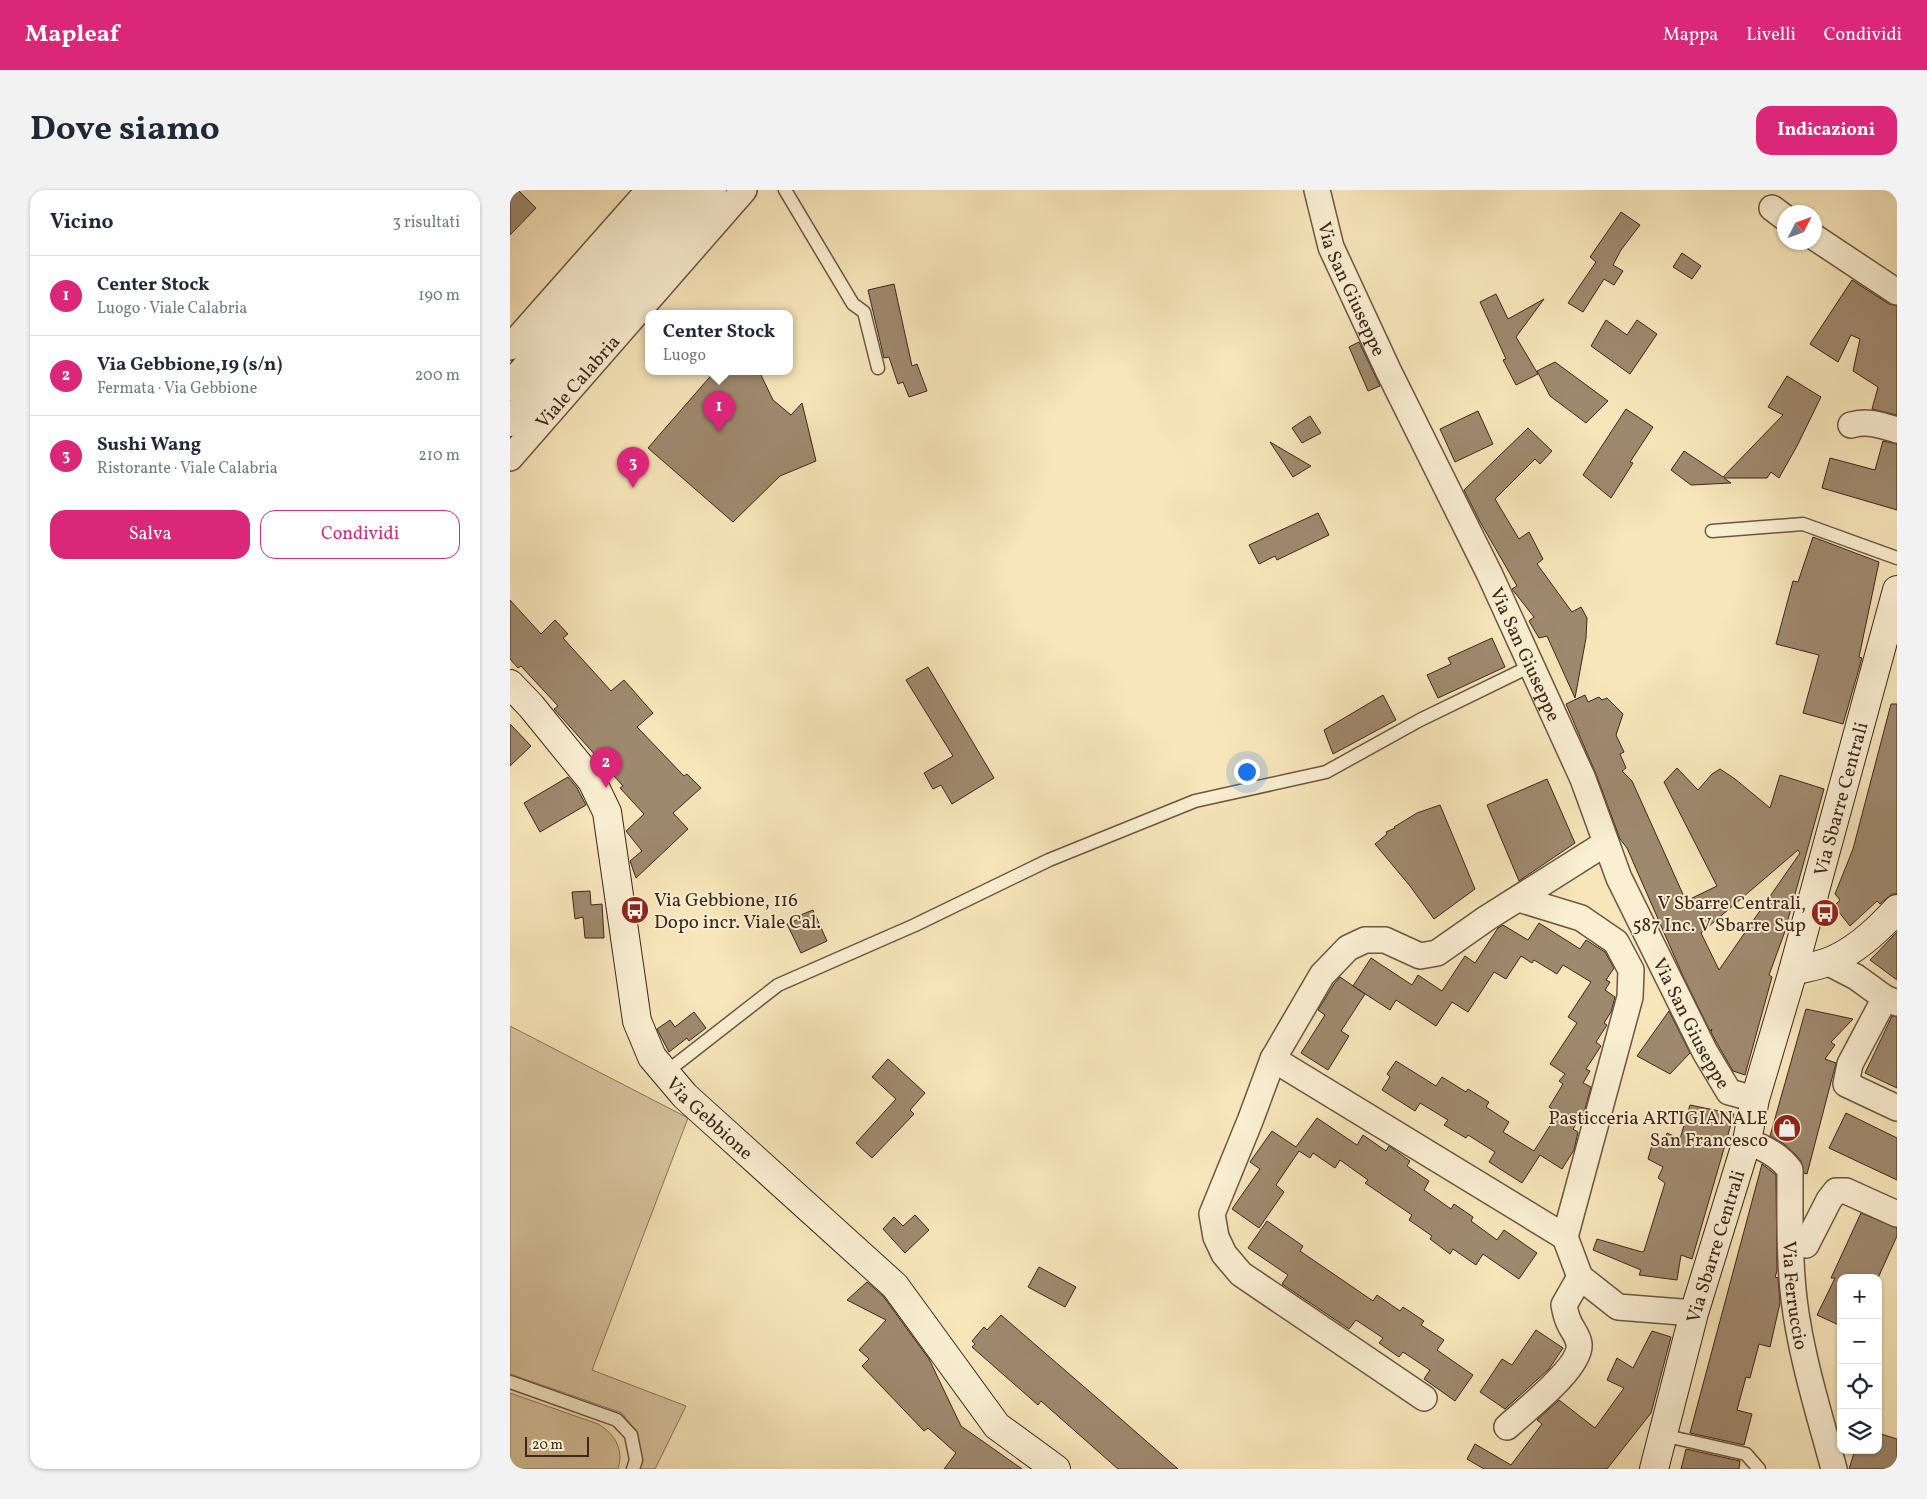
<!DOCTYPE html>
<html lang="it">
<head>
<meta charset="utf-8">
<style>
  body { margin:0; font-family:Vollkorn,serif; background:#f2f2f3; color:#1f2937 }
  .controls { position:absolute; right:15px; bottom:15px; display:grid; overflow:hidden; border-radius:10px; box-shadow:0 1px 4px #0004 }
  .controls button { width:45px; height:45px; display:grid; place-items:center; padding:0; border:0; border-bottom:1px solid #e0e1e3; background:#fff; color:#1f2937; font:25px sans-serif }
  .compass { position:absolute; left:1267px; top:15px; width:45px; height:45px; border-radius:50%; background:#fff; box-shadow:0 1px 4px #0004; rotate:48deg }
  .scale { position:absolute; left:15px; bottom:12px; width:64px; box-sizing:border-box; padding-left:5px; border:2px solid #3f251b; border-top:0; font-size:14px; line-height:18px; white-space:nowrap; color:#3f251b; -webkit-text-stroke:4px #faefd2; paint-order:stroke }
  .you { position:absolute; left:736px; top:581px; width:18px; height:18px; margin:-12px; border:4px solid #fff; border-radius:50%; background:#1a73e8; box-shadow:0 0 0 8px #1a73e833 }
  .badge { display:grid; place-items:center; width:32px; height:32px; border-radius:50%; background:#db2777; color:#fff; font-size:16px; font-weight:700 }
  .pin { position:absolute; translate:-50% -41px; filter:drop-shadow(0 1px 2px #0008) }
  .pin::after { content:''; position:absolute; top:26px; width:18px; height:15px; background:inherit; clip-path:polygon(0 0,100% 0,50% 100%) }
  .popup { position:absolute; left:135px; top:120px; width:148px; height:65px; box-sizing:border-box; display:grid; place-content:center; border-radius:10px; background:#fff; filter:drop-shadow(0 1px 4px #0005); font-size:16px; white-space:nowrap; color:#747a83 }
  .popup b { font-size:19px; color:#1f2937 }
  .popup::after { content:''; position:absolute; left:50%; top:100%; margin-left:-10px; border:10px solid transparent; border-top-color:#fff }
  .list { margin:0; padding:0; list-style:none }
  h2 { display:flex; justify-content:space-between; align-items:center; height:65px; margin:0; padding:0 20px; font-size:21px }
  h2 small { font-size:16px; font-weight:400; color:#747a83 }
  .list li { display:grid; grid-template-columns:32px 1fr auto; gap:15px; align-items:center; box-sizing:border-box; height:80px; padding:0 20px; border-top:1px solid #e0e1e3 }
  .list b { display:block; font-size:19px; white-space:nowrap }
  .list p { margin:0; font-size:16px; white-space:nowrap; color:#747a83 }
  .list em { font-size:16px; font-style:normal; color:#747a83 }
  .actions { display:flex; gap:10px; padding:15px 20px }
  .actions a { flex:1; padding:11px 0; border:1px solid #db2777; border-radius:15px; text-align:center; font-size:18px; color:#db2777 }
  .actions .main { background:#db2777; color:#fff }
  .icon { flex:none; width:28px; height:28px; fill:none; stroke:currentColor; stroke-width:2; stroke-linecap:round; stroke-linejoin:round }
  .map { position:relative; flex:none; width:1387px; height:1279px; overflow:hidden; border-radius:15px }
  header { display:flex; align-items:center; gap:30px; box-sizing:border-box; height:70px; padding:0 25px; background:#db2777; color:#fff }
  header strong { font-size:24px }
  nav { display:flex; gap:28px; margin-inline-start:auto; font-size:18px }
  .intro { display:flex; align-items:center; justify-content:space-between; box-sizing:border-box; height:120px; padding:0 30px }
  h1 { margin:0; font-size:35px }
  .button { padding:12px 22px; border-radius:15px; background:#db2777; color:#fff; font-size:18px; font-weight:700 }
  main { display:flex; gap:30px; padding:0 30px }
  aside { flex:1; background:#fff; border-radius:15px; box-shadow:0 1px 4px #0004 }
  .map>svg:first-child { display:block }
  .green { fill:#d8c59f; stroke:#8c755d }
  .building { fill:#9f896e; stroke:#3f251b; fill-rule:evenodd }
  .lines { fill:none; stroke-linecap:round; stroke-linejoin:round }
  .lane-casing { stroke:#6d5543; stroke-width:15 }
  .street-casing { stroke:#6d5543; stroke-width:28 }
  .secondary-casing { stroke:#3f251b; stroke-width:30 }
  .lane { stroke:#faefd2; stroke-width:12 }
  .street { stroke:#faefd2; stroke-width:25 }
  .secondary { stroke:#faefd2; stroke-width:28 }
  .labels { text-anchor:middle; stroke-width:4; stroke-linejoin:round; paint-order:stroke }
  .street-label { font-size:19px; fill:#3f251b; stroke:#faefd2 }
  .poi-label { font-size:19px; fill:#3f251b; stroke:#faefd2; text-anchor:end }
</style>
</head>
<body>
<header>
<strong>Mapleaf</strong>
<nav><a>Mappa</a><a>Livelli</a><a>Condividi</a></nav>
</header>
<div class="intro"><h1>Dove siamo</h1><a class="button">Indicazioni</a></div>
<main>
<aside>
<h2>Vicino<small>3 risultati</small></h2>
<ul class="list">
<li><span class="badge">1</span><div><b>Center Stock</b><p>Luogo · Viale Calabria</p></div><em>190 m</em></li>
<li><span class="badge">2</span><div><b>Via Gebbione,19 (s/n)</b><p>Fermata · Via Gebbione</p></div><em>200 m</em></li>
<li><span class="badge">3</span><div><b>Sushi Wang</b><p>Ristorante · Viale Calabria</p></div><em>210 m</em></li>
</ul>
<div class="actions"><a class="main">Salva</a><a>Condividi</a></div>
</aside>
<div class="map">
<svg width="1387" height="1279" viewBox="0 0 1387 1279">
  <rect width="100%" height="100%" fill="#f7e6ba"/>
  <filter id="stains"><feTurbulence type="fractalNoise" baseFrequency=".004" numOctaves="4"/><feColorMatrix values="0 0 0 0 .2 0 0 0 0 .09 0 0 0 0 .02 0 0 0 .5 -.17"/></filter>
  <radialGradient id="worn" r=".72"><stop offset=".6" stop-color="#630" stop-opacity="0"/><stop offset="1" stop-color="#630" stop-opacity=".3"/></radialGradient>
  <path class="green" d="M0,836L178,928L82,1180L176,1216L145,1279H129L127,1243L112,1223L0,1184Z
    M0,1203L88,1234C105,1244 114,1259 108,1279H0Z"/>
  <path class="building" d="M0,0H8L26,18L0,45Z
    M1111,22L1130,35L1111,60L1103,75L1113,81L1104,95L1094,89L1073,122L1058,113L1086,72L1080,67Z
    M1172,63L1191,76L1182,89L1163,77Z
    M1342,90L1379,114L1387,116V225L1362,219L1368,197L1343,181L1350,149L1341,145L1328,172L1300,154Z
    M384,94L402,176L407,174L417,201L399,207L393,192L388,194L379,167L374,168L358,100Z
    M986,104L998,129L1034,109L1006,147L1028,184L1006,195L993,170L996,169L970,112Z
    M1096,130L1117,145L1127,130L1147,144L1120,184L1081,156Z
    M849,152L870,196L858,201L839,157Z
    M1045,172L1098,211L1076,233L1040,206L1027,181Z
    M205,181H249L263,210L281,225L292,213L306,271L270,286L223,332L138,258Z
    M1277,186L1311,207L1287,256L1269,288L1261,282L1257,288H1214L1221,293L1181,295L1161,280L1174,261L1213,287L1273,225L1258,217Z
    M1116,219L1143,237L1120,272L1123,273L1101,308L1073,285Z
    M968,221L983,254L945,272L930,239Z
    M800,226L811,243L792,253L782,238Z
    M1018,238L1042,261L1030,274L1025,269L985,309L1009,349L1019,342L1033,369L1027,374L1062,422L1071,417L1077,428L1076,448L1065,508L1037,446L1029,448L1019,431L1024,427L1002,399L1007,396L969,330L954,300Z
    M1373,251L1387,254V320L1312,298L1320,268L1365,280Z
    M760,252L801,276L783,287Z
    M808,323L819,345L767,370L765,366L749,374L739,355Z
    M1303,347L1369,372L1349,467L1352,468L1333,534L1293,523L1309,465L1266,454L1283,391L1288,392Z
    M0,410L31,444L45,430L58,444L53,448L101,501L114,490L143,523L127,537L174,586L177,584L191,598L163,623L178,639L126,688L120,671L132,661L116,641L134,624L110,598L113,596L44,519L48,516L11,476L8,478L0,469Z
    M982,448L995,477L928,508L917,485L941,474L938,468Z
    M418,477L484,588L442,614L431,595L423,599L414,583L443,566L396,490Z
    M873,505L886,530L823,564L814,540Z
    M1075,505L1078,512L1089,507L1092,510L1097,508L1113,524L1106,545L1114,562L1110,564L1116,578L1112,581L1122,591L1176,711L1207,696L1154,592L1167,578L1188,600L1202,584L1210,579L1225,589L1260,618L1270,585L1314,599L1274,744L1259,785L1262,787L1235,885L1223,881L1208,855L1201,842L1202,839L1200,841L1173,786L1117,658L1110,649L1086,584L1056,514ZM1288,660L1290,663L1209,780L1191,743Z
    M1381,514H1387V704H1382L1370,714L1367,711L1340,736L1324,716L1330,710L1325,704L1343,659Z
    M0,534L21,556L0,576Z
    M58,587L67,598L76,615L30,642L14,613Z
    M1037,589L1065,653L1009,691L977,615Z
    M930,615L965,699L924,729L900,696L865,654L877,644L876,642L885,638L884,637L907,623Z
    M80,701L81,715L92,714L94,748H75L73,727L65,729L62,702Z
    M303,720L317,751L291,763L277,734L289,729L288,726Z
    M1029,733L1070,759L1076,750L1095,762L1104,778L1096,790L1100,792L1095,800L1105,807L1101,822L1094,833L1097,835L1086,852L1091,856L1076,879L1080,881L1073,893L1081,897L1074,923L1063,939L1068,942L1064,960L1052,979L1030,965L1012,993L979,972L985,962L958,945L956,948L934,935L938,930L910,913L905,921L872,900L880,887L877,884L886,871L926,896L932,887L956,902L958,899L979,912L976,917L999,932L993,942L1024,961L1048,923L1039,917L1053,894L1049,891L1055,884L1040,874L1067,833L1058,827L1081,792L1053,775L1047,784L1024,770L1022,773L1011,766L996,789L984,782L958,822L942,812L926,836L886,810L880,820L843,796L861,768L902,795L908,785L932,801L955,766L965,773L988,738L993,735L1018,750Z
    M1387,742V790L1360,770Z
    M830,787L855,804L831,841L839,846L818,880L791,863L815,825L808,820L824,794Z
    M1296,819L1343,829L1321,852L1325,855L1315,869L1326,873L1297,984L1294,983L1291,971L1286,965L1274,954L1260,946Z
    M1159,821L1180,863L1160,884L1127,866Z
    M184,822L196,838L179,851L177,848L159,862L147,839L160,830L165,837Z
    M1382,826L1387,827V898L1355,883Z
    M378,869L415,903L400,920L404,924L362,968L346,953L386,909L362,887Z
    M1180,915L1224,924L1182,1069L1171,1065L1167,1090L1129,1085L1131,1080L1083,1060L1087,1049L1132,1062L1134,1061L1155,993L1148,988L1153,977L1138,969L1142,955L1154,958L1157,943L1170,949Z
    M1336,923L1387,948V990L1319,958Z
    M807,928L847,955L853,945L876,961L879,956L900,971L897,976L919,991L914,1000L941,1019L944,1014L963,1027L961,1031L987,1050L994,1040L1027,1063L1009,1089L973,1064L966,1075L943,1059L940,1064L920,1049L922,1046L899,1030L902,1025L855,993L858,990L830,970L825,978L803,963L800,968L789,961L766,995L774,1002L749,1038L722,1019L750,979L740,972L762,941L786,957Z
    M1252,974L1266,985L1267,1081L1265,1087L1268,1088L1270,1113L1260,1157L1249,1154L1240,1188L1236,1187L1227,1220L1242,1224L1234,1255L1180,1243Z
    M1351,1023L1387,1038V1046L1368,1088H1331V1136L1307,1125L1325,1088H1321Z
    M405,1025L419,1040L395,1063L373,1039L384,1027L393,1036Z
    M757,1031L793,1056L790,1061L863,1111L867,1105L890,1121L893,1117L914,1131L911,1135L934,1150L927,1160L963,1185L945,1211L914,1189L920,1180L893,1162L889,1167L869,1153L873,1148L846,1130L839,1139L772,1094L778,1085L738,1058Z
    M529,1077L566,1097L555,1117L518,1097Z
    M357,1092L373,1106L419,1169L451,1236L512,1279H434L446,1263L418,1238L414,1241L352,1176L359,1169L349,1160L376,1130L337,1110Z
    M491,1125L587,1208L668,1279H608L531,1211L528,1215L462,1157L465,1154L462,1151L474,1137L477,1140Z
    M1026,1140L1053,1158L1039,1179L995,1219L970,1202L992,1169L1002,1175Z
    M1142,1141L1161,1147L1141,1223L1097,1279H974L957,1269L965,1254L1001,1275L1032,1234L1027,1230L1049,1210L1085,1238L1114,1198L1097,1190L1107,1168L1123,1178Z
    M1368,1243L1387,1249V1279H1339L1345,1260H1368Z
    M1176,1259L1230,1271L1229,1279H1171Z"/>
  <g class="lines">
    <defs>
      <path id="lane" d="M275,0L343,114L354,122L368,178
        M1202,341L1293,334L1387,368
        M155,883L268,795L405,735L539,670L685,611L816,582L910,530L1021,476
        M0,1192L107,1230L121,1245L126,1270L123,1279
        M1152,1245L1236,1264L1249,1279"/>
      <g id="street">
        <path id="s1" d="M807,0L821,57L878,180L980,385L1073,589L1109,688L1195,862L1219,902L1245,909"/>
        <path d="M1262,18L1274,27"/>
        <path d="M1304,47L1387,102"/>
        <path d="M0,157L139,0"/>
        <path d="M1341,235C1357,230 1371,235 1387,240"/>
        <path id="s2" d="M0,268L234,0"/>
        <path d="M1009,709L1071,728L1106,752L1121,780L1120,807L1055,1047L763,869L812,785L838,758L855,750H875L910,766L927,763L977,728L1096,653"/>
        <path d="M1317,772L1346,787L1375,808L1387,813"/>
        <path d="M1375,808L1340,874L1336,894L1387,918"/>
        <path d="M763,869L740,931L702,1024L706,1047L714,1064L731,1084L914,1208"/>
        <path id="s3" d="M1237,951C1254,958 1269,965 1280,980C1280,1023 1279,1066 1284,1109C1291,1167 1309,1223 1324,1279"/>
        <path d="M1055,1047L1070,1087L1108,1117L1184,1123"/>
        <path d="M1296,1055L1319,1010L1326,1001H1336L1387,1024"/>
        <path d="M997,1237C1013,1222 1072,1177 1069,1154C1068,1145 1061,1139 1058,1130C1056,1126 1055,1120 1054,1115L1070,1087"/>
      </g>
      <g id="secondary">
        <path d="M0,196L170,0"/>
        <path d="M0,232L202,0"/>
        <path id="s4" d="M0,494L21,516L82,591L97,622L127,831L142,867L175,906L385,1096L487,1236L546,1279"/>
        <path d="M1283,781C1295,778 1307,776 1318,772C1345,762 1368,740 1387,719"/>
        <path id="s5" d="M1144,1279L1184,1123L1237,951L1245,909L1283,781L1387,400"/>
      </g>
    </defs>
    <use href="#lane" class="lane-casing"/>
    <use href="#street" class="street-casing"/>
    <use href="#secondary" class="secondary-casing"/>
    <use href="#lane" class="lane"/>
    <use href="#street" class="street"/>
    <use href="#secondary" class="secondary"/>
  </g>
  <defs>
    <symbol id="bus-disc" viewBox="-11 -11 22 22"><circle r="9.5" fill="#8f2418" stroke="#faefd2"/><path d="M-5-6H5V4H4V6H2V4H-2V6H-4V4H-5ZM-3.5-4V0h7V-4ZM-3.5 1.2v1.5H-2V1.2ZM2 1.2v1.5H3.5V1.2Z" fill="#fff"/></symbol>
    <symbol id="shop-disc" viewBox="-11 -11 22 22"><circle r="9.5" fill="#8f2418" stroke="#faefd2"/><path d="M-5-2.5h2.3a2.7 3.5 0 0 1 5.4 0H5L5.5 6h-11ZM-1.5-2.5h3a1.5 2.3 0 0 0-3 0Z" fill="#fff"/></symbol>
  </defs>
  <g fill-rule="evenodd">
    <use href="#bus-disc" x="109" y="704" width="32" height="32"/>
    <use href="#bus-disc" x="1299" y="707" width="32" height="32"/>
    <use href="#shop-disc" x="1261" y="922" width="32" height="32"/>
  </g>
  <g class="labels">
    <g class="street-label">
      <text dy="7" stroke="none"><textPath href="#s1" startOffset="105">Via San Giuseppe</textPath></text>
      <text dy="7" stroke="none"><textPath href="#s2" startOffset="102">Viale Calabria</textPath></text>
      <text dy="7" stroke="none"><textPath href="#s1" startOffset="510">Via San Giuseppe</textPath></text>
      <text dy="7" stroke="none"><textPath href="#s5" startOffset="696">Via Sbarre Centrali</textPath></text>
      <text dy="7" stroke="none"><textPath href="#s1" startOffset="915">Via San Giuseppe</textPath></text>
      <text dy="7" stroke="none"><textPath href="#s4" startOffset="496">Via Gebbione</textPath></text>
      <text dy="7" stroke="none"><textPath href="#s5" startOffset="231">Via Sbarre Centrali</textPath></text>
      <text dy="7" stroke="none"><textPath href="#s3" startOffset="178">Via Ferruccio</textPath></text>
    </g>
    <g class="poi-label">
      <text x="144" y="716" text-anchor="start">Via Gebbione, 116<tspan x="144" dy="22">Dopo incr. Viale Cal.</tspan></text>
      <text x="1296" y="719">V Sbarre Centrali,<tspan x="1296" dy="22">587 Inc. V Sbarre Sup</tspan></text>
      <text x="1258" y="934">Pasticceria ARTIGIANALE<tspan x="1258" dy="22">San Francesco</tspan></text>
    </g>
  </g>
  <rect width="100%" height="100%" filter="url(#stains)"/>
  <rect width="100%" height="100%" fill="url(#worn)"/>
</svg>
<div class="controls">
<button>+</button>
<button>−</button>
<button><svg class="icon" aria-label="locate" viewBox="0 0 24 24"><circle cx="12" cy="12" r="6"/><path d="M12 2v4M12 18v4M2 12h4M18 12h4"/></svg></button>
<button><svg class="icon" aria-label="layers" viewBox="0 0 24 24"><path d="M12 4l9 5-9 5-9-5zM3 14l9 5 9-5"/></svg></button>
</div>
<svg class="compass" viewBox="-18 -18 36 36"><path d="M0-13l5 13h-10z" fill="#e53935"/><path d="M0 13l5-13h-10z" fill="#747a83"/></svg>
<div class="scale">20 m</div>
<div class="you"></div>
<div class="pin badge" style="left:209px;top:242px">1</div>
<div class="popup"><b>Center Stock</b>Luogo</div>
<div class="pin badge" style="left:96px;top:598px">2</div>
<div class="pin badge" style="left:123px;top:298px">3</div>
</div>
</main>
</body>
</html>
